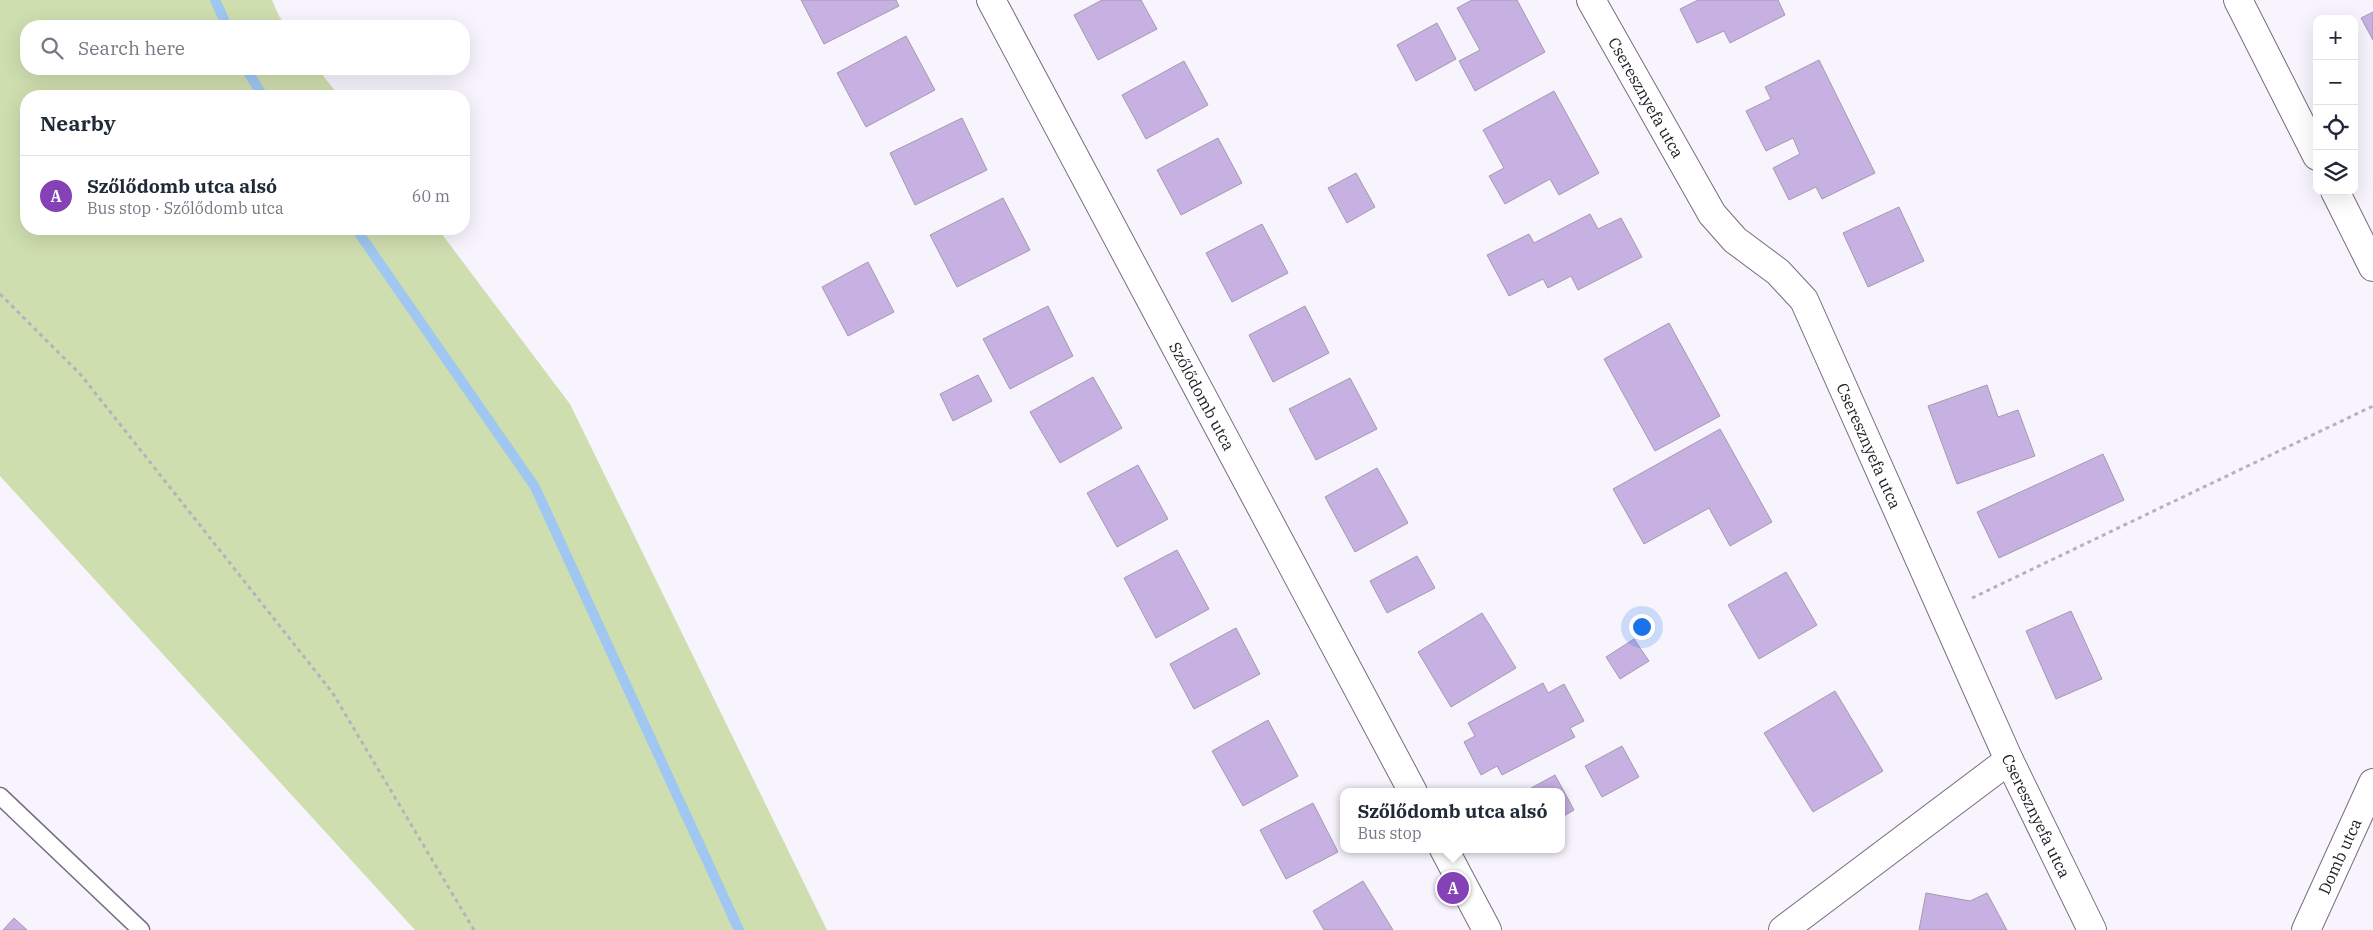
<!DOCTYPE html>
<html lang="en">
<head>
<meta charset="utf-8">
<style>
  body { margin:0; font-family:"IBM Plex Serif",serif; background:#f6f6f7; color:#1f2937 }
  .controls { position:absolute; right:15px; top:15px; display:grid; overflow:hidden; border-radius:10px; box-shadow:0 5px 20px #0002 }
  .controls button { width:45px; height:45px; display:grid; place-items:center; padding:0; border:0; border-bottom:1px solid #e0e1e3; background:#fff; color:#1f2937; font:25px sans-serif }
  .you { position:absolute; left:1641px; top:626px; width:18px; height:18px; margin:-12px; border:4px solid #fff; border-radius:50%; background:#1a73e8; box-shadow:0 0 0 8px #1a73e833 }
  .badge { display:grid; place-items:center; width:32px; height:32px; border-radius:50%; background:#8442b6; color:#fff; font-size:16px; font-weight:700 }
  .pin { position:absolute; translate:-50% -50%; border:2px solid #fff; box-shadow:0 1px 5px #0006 }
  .popup { position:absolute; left:1340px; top:788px; width:225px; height:65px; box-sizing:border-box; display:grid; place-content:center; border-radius:10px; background:#fff; filter:drop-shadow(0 1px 4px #0005); font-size:16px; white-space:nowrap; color:#747a83 }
  .popup b { font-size:19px; color:#1f2937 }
  .popup::after { content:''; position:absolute; left:50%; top:100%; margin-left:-10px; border:10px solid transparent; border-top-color:#fff }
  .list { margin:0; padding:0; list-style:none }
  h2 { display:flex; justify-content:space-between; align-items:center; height:65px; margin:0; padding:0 20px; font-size:21px }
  h2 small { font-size:16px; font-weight:400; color:#747a83 }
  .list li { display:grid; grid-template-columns:32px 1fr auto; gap:15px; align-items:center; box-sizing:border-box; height:80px; padding:0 20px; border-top:1px solid #e0e1e3 }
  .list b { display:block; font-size:19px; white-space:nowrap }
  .list p { margin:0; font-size:16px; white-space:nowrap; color:#747a83 }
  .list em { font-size:16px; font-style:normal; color:#747a83 }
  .icon { flex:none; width:28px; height:28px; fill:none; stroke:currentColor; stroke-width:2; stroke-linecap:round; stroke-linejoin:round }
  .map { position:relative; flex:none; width:2373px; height:930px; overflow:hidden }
  .search { position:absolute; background:#fff; box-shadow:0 5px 20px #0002; left:20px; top:20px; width:450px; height:55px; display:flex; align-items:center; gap:12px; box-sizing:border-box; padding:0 18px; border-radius:20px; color:#747a83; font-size:19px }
  .panel { position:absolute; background:#fff; box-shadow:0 5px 20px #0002; left:20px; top:90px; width:450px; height:145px; border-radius:20px }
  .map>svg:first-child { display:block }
  .green { fill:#cfdeaf }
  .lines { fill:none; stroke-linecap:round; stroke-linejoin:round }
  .stream { stroke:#9fc7f1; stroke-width:10 }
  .building { fill:#c7b0e2; stroke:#a49aaf }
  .lane-casing { stroke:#766d80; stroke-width:19 }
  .street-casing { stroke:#766d80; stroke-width:30 }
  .path { stroke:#b6b2bb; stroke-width:3; stroke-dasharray:4 4; stroke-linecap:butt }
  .lane { stroke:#fff; stroke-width:16 }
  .street { stroke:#fff; stroke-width:28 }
  .labels { text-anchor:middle; stroke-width:4; stroke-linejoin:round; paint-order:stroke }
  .street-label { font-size:16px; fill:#252129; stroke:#fff }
</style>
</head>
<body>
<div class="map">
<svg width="2373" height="930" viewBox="0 0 2373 930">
  <rect width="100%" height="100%" fill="#f8f4fe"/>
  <path class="green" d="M0,0H272L279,16L286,26H26V69H318L339,96H26V229H438L570,404L827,930H415L0,476Z"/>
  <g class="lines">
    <path class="stream" d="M215,0L227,26
      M246,69L263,96
      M356,229L535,487L739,930"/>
  </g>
  <path class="building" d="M801,0H896L899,6L824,44Z
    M1102,0H1141L1157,29L1098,60L1074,15Z
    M1472,0H1517L1545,52L1475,91L1459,61L1480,50L1457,8Z
    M1698,0H1778L1785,15L1730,43L1724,31L1697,43L1680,9Z
    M2373,12V40L2361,18Z
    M1437,23L1456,59L1416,81L1397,45Z
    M906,36L935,90L866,127L837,73Z
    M1819,60L1875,173L1822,199L1816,187L1789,200L1773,168L1800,154L1793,138L1766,151L1746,111L1771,99L1765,87Z
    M1184,61L1208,105L1146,139L1122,95Z
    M1554,91L1599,173L1559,195L1550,179L1505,204L1489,176L1504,168L1483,130Z
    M962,118L987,170L915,205L890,153Z
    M1218,138L1242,183L1181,215L1157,170Z
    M1356,173L1375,207L1347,223L1328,188Z
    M1003,198L1030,250L957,287L930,235Z
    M1899,207L1924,261L1868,287L1843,233Z
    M1590,214L1598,229L1621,218L1642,257L1578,290L1571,276L1548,288L1543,279L1509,296L1487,255L1529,234L1534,243Z
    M1262,224L1288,273L1232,302L1206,253Z
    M868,262L894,312L848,336L822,287Z
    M1048,306L1073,356L1010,389L983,339Z
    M1305,306L1329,353L1273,382L1249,335Z
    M1669,323L1720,416L1655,451L1604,359Z
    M978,375L992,401L953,421L940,394Z
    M1093,377L1122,428L1060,463L1030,412Z
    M1350,378L1377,429L1316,460L1289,409Z
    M1987,385L1998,417L2018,410L2035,456L1957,484L1928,406Z
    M1720,429L1772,522L1730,546L1709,508L1644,544L1613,489Z
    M2103,454L2124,500L1999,558L1977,512Z
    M1138,465L1168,519L1117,547L1087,493Z
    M1377,468L1408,523L1355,552L1325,497Z
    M1177,550L1209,609L1156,638L1124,578Z
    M1417,556L1435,588L1387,613L1370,581Z
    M1786,572L1817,625L1759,659L1728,605Z
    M2071,611L2102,679L2056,699L2026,631Z
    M1482,613L1516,668L1451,707L1418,652Z
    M1236,628L1260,674L1194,709L1170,664Z
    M1634,639L1649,661L1620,679L1606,657Z
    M1543,683L1548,693L1564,684L1584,721L1570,728L1575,737L1502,775L1497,766L1481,775L1464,742L1475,736L1468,723Z
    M1835,691L1883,771L1813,812L1764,733Z
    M1268,720L1298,776L1243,806L1212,751Z
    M1622,746L1639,777L1602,797L1585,766Z
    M1555,775L1574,810L1562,817V792H1524Z
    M1313,803L1338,852L1286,879L1260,830Z
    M1363,881L1393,930H1324L1313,911Z
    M1926,893L1970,901L1987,893L2007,930H1919Z
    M14,918L27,930H3Z"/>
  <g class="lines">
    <defs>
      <path id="lane" d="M0,796L141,930"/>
      <g id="street">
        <path id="s1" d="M991,0L1413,792"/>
        <path id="s2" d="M1591,0L1712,214L1735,240L1778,272L1804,300L2009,760L2092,930"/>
        <path d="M2238,0L2317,156"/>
        <path d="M2335,191L2373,267"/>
        <path d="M1444,849L1487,930"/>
        <path d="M1783,930L2009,760"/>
        <path id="s3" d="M2306,930L2373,783"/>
      </g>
    </defs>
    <use href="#lane" class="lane-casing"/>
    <use href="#street" class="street-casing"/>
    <path class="path" d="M0,294L81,375L332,692L474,930
      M1972,598L2373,406"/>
    <use href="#lane" class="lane"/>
    <use href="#street" class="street"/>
  </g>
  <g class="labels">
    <g class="street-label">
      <text dy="6" stroke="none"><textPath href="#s2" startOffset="112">Cseresznyefa utca</textPath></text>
      <text dy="6" stroke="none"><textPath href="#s1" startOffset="449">Szőlődomb utca</textPath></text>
      <text dy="6" stroke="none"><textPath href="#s2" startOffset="532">Cseresznyefa utca</textPath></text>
      <text dy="6" stroke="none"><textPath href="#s2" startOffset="938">Cseresznyefa utca</textPath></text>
      <text dy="6" stroke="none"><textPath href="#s3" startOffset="81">Domb utca</textPath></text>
    </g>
  </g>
</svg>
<div class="controls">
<button>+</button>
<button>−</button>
<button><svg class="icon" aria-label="locate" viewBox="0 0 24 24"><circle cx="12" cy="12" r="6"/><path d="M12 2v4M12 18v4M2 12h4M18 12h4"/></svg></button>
<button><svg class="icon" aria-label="layers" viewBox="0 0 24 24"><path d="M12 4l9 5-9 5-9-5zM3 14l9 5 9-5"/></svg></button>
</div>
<div class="you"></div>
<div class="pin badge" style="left:1453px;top:888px">A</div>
<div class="popup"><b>Szőlődomb utca alsó</b>Bus stop</div>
<div class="search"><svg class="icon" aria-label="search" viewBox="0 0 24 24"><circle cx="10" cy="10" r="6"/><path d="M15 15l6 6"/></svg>Search here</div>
<section class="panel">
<h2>Nearby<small></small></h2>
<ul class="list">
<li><span class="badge">A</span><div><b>Szőlődomb utca alsó</b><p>Bus stop · Szőlődomb utca</p></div><em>60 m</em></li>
</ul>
</section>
</div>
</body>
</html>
